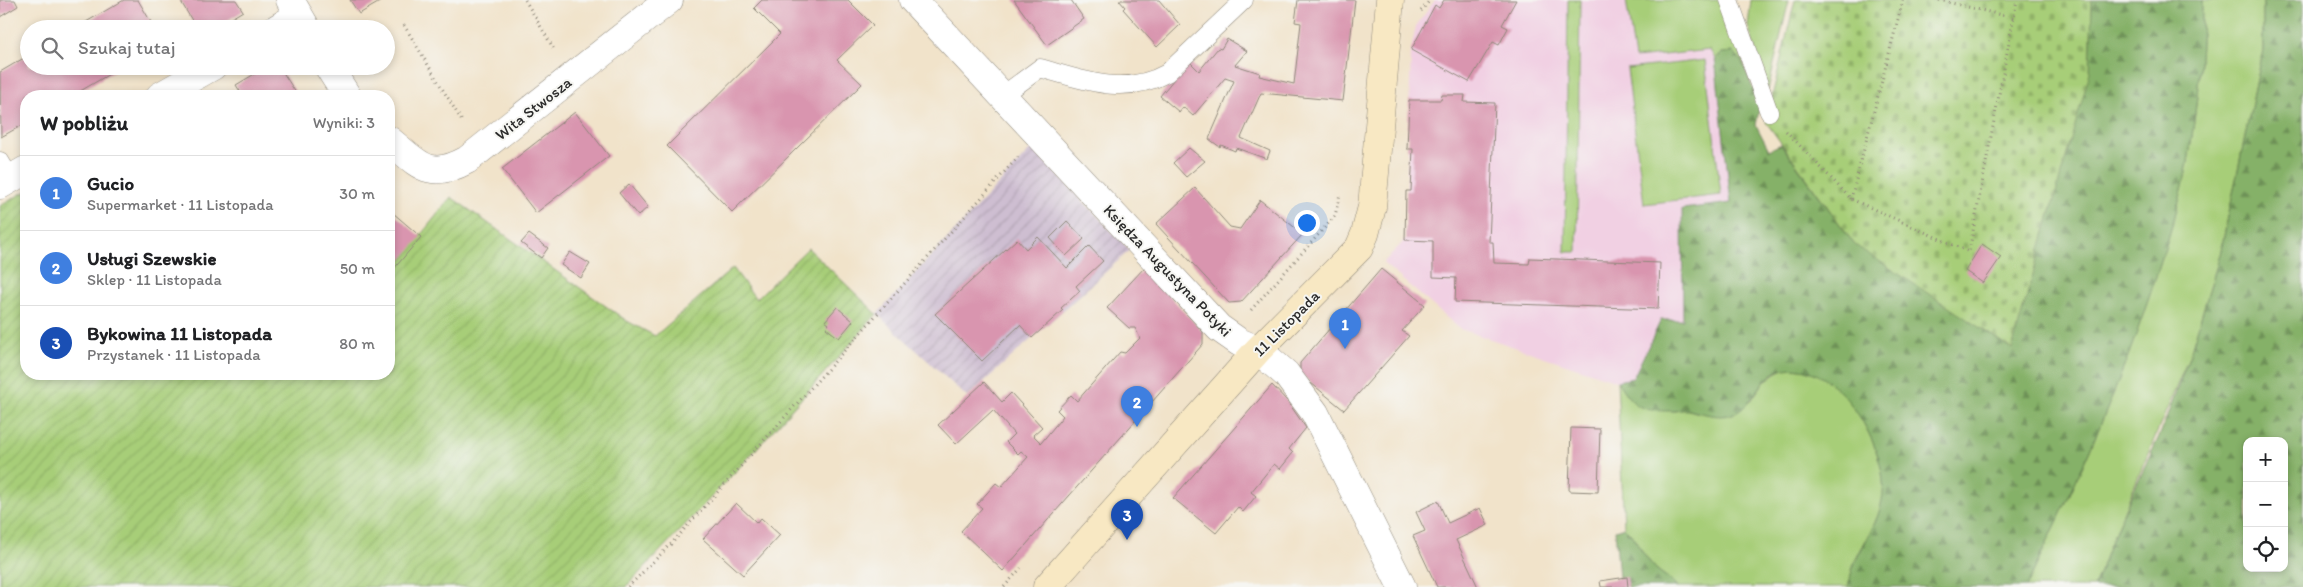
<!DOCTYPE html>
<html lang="pl">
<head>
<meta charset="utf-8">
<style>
  body { margin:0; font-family:Itim,sans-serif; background:#f2f2f2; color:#202124 }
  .controls { position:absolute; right:15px; bottom:15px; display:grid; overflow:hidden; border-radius:10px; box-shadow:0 2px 8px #0003 }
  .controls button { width:45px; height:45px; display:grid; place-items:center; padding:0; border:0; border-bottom:1px solid #e0e0e0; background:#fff; color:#202124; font:25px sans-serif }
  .you { position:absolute; left:1306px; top:222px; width:18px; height:18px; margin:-12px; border:4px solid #fff; border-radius:50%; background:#1a73e8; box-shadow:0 0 0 8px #1a73e833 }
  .badge { display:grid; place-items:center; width:32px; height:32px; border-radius:50%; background:#1f6fb2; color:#fff; font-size:16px; font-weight:700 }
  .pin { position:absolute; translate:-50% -41px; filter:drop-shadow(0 1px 2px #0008) }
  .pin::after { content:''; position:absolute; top:26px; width:18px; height:15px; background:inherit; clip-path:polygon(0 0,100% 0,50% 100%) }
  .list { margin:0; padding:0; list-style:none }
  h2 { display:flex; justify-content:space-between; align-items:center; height:65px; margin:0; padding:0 20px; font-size:21px }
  h2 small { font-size:16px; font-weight:400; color:#757577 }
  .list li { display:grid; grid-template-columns:32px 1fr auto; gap:15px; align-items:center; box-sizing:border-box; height:75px; padding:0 20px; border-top:1px solid #e0e0e0 }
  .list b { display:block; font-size:19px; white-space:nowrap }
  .list p { margin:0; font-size:16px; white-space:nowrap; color:#757577 }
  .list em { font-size:16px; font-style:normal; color:#757577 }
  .icon { flex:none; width:28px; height:28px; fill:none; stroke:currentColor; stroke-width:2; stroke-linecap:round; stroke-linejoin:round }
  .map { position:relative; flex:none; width:2303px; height:587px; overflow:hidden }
  .search { position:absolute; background:#fff; box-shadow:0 2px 8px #0003; left:20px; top:20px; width:375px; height:55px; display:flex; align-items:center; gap:12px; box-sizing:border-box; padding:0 18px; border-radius:28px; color:#757577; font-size:19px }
  .panel { position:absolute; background:#fff; box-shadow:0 2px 8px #0003; left:20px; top:90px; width:375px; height:290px; border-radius:20px }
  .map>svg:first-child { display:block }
  .built { fill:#f1d0e3 }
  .industrial { fill:url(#industrial-furrows) }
  .grass { fill:#a7ce78; stroke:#697c52 }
  .forest { fill:url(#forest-firs); stroke:#586e4a; fill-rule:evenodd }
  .cemetery { fill:url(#cemetery-stones); stroke:#697c52 }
  .garden { fill:url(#garden-furrows); stroke:#697c52 }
  .building { fill:#d995af }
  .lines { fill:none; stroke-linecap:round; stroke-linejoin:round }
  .lane-casing { stroke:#8e877a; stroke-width:19 }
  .street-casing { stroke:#8e877a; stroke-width:29 }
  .secondary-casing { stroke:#8e877a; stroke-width:29 }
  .path { stroke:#8e877a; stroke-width:3; stroke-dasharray:1 4; stroke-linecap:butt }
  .lane { stroke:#fff; stroke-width:18 }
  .street { stroke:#fff; stroke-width:28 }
  .secondary { stroke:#f8e8c3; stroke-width:28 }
  .labels { text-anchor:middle; stroke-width:4; stroke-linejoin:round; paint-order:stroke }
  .street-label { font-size:16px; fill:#2b2b2b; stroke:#f6f6f2 }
</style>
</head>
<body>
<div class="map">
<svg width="2303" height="587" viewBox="0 0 2303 587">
  <defs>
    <pattern id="industrial-furrows" width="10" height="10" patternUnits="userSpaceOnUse" patternTransform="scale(1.25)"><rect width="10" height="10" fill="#cebed1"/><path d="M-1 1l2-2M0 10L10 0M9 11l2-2" fill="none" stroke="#b1a3b4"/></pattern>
    <pattern id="forest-firs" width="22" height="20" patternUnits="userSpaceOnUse" patternTransform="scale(1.25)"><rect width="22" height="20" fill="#85b168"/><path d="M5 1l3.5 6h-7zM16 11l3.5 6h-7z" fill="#6d9056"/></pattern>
    <pattern id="cemetery-stones" width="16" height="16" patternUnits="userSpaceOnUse" patternTransform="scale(1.25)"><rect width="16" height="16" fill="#a7ce78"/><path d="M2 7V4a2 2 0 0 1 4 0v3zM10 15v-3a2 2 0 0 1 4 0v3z" fill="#90b168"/></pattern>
    <pattern id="garden-furrows" width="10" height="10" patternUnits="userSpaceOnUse" patternTransform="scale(1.25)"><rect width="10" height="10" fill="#a7ce78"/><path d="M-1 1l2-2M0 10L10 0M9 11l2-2" fill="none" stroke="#90b168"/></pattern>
  </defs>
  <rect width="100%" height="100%" fill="#f6f6f2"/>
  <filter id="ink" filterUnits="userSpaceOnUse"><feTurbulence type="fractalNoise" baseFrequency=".02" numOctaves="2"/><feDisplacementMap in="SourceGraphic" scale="10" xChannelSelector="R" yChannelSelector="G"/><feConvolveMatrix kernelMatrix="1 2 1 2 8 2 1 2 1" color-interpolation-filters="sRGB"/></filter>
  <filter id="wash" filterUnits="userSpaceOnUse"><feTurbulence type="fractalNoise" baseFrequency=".0096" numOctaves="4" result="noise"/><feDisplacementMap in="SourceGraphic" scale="20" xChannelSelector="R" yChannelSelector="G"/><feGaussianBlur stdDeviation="1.12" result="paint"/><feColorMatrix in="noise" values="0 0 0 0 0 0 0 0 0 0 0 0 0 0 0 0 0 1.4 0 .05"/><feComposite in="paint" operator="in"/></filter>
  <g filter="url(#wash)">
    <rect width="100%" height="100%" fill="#f1e3ca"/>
    <path class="built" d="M1435,0H1626L1635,58L1710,50L1715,59L1731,204L1682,209L1683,320H1661L1633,378L1617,381L1460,329L1383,263L1405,240L1411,50L1416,26Z"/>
    <path class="industrial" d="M1032,148L1130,250L967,397L877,314Z"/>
    <path class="grass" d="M1568,0H1580L1577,252H1565Z
      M1626,0H1721L1747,71L1722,53L1715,59L1710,50L1635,58Z
      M1751,0H1789L1768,90L1748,26Z
      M2202,0H2263V51L2220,255L2189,357L2117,527L2094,587H2026C2075,486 2122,383 2156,276C2168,239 2181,200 2188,162C2197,108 2202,55 2202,0Z
      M1705,60L1721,195L1644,204L1627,69Z
      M1787,368C1795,369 1805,368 1813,371C1851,385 1890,460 1883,499C1878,522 1865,540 1855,561C1852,569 1850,579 1848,587H1677C1671,579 1663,575 1656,569C1643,556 1637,539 1624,527L1617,381L1630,399L1674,411L1686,409L1699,413L1751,401C1761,385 1769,374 1787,368Z"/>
    <path class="forest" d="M2092,0H2202C2202,55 2197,108 2188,162C2181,200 2168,239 2156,276C2122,383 2075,486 2026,587H1848C1850,579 1852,569 1855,562C1865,541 1878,523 1882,500C1892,454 1839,359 1785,369C1762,373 1757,399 1739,411C1723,421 1704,413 1688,410C1683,409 1678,411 1673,411C1664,411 1651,411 1643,408C1630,403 1624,391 1617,381L1633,378L1661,320H1683L1682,209L1731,203L1715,59L1722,53L1733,52L1741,60L1760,105L1756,125L1769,150L1781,144L1855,245L2090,72Z
      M2263,0H2303V587H2094L2117,527L2161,432L2189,357L2220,255L2263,51ZM2247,441H2284V568H2247Z
      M1624,527C1637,539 1643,556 1656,569C1663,575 1671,579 1677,587H1628L1627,578H1619L1615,530Z"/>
    <path class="cemetery" d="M1795,0H2092L2090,72L2012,349L1855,245L1766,122Z"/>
    <path class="garden" d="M26,191V374H389V275L451,197L627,321L655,336L733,268L756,299L808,248L877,314L750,456L626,587H0V206Z"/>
    <g id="blocks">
      <path class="building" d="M0,0H15L18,6L0,17Z
        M124,0H138L155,29H74Z
        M180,0H236L243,11L213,29H197Z
        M350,0H383L359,14Z
        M762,0H848L873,25L837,60L862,84L732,212L667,146L780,34L754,8Z
        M1014,0H1071L1084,19L1047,45Z
        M1119,0H1159L1180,25L1157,47L1123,9L1125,7Z
        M1298,0H1355L1343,101L1261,93L1241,138L1270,151L1267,159L1236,148L1235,151L1221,145L1220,147L1209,139L1234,81L1225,78L1193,116L1183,107L1179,112L1160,96L1189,61L1199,71L1218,48L1221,49L1227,39L1247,51L1235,65L1260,73L1259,76L1294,84L1301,23L1295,22Z
        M1444,0H1516L1502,25L1508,28L1499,45L1493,42L1469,82L1411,50L1435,5L1439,8Z
        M29,55V66H123L72,96H26V123L1,137L0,72Z
        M268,66H279L298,96H243L236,85Z
        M1442,95H1465L1464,102L1495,103L1489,242H1493L1494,263L1529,264L1530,258L1660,263L1658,309L1455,302L1456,278L1433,277V241L1405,240L1406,191H1411L1413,149H1407L1409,100H1441Z
        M575,112L609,156L536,213L502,169Z
        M1189,148L1205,161L1186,177L1173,163Z
        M629,184L648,207L638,216L619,193Z
        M1195,188L1230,227L1240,229L1260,200L1303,234L1241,302L1229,303L1156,224Z
        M393,213L421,237L392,271L389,268V218Z
        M1067,221L1084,239L1066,256L1050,238Z
        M529,234L548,248L541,258L521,243Z
        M1038,237L1067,268L1089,246L1103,261L1076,286L1080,291L1061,308L1063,310L1032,338L1020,325L982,361L935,314L1017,239L1026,249Z
        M1982,244L2001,257L1983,283L1965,271Z
        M570,252L590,264L581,278L561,265Z
        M1144,268L1203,332V344L1003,571L961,531L982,508L977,504L996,483L1001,487L1028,457L1021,451L1018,454L1006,442L1014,434L993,410L956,444L938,425L984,382L1002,402L1011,393L1042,427L1033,435L1041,443L1063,416L1057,410L1071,395L1077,401L1120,352L1125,353L1140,338L1135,328H1129L1107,308Z
        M1381,269L1425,305L1402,331L1409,336L1344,410L1300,374V363Z
        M837,307L853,321L839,338L826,328L829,324L825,321Z
        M1272,385L1288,402L1306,428L1289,449L1293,453L1280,469L1274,464L1251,492L1256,496L1243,512L1238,507L1216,533L1173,498Z
        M1571,428L1600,429L1598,492L1569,491Z
        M1438,501L1448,523L1480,508L1488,525L1456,540L1478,587H1437L1413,536L1425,531L1416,512Z
        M736,503L757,523L761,518L780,535L743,575L703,539Z
        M1627,577L1628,587H1601L1600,581Z"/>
    </g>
  </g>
  <g filter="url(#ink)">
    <use href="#blocks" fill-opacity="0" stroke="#8e877a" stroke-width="1"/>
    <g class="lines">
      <defs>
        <path id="lane" d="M1729,0L1769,112
          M1002,96L1040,68C1083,80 1124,97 1167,73L1244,0
          M0,161L11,179"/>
        <path id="street" d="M290,0L307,29
          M913,0L1219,328L1239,342L1258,350L1286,374L1315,413L1402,587
          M276,29L299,15
          M328,66L347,96
          M160,96L213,66
          M389,140C419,164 428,181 467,160L669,0
          M0,185L26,170"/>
        <path id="secondary" d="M1047,587L1258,350L1359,248L1365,234L1372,207L1390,0"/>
      </defs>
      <use href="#lane" class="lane-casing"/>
      <use href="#street" class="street-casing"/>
      <use href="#secondary" class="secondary-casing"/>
      <path class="path" d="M525,0L555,51
        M1939,0L2014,18
        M1421,11L1430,0
        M404,25L463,123
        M1786,131L1851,199L1969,252L2017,0
        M1851,199L1903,0
        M1251,310L1335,216L1340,194
        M628,587L671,544L1018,157
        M1004,587L1021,568"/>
      <use href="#lane" class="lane"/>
      <use href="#street" class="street"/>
      <use href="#secondary" class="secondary"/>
    </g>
  </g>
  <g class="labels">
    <g class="street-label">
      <text transform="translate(533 108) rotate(-38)" y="6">Wita Stwosza</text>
      <text transform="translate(1168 270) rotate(46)" y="6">Księdza Augustyna Potyki</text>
      <text transform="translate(1286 323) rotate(-45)" y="6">11 Listopada</text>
    </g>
  </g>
</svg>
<div class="controls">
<button>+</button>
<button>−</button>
<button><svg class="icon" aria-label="locate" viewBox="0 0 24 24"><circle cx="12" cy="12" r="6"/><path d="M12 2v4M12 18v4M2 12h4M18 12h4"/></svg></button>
</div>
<div class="you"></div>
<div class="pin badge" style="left:1345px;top:349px;background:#3f7fe0">1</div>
<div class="pin badge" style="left:1137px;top:427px;background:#3f7fe0">2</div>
<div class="pin badge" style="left:1127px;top:540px;background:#1a4fb4">3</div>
<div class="search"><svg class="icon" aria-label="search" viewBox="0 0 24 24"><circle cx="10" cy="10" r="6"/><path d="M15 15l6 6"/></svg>Szukaj tutaj</div>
<section class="panel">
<h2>W pobliżu<small>Wyniki: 3</small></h2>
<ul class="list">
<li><span class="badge" style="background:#3f7fe0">1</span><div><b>Gucio</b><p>Supermarket · 11 Listopada</p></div><em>30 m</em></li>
<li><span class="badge" style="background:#3f7fe0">2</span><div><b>Usługi Szewskie</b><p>Sklep · 11 Listopada</p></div><em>50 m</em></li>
<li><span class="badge" style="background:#1a4fb4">3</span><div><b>Bykowina 11 Listopada</b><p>Przystanek · 11 Listopada</p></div><em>80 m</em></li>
</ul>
</section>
</div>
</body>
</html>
